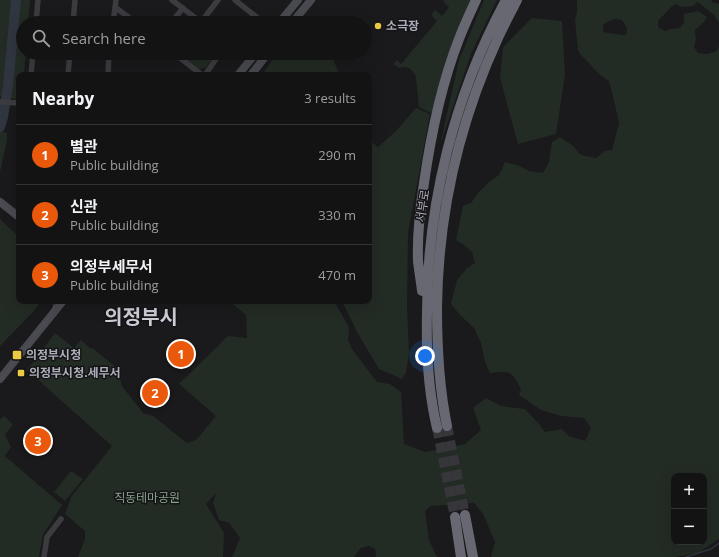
<!DOCTYPE html>
<html lang="en">
<head>
<meta charset="utf-8">
<style>
  body { margin:0; font-family:"Open Sans","Noto Sans KR",sans-serif; background:#1d1c1d; color:#f1f3f6 }
  .controls { position:absolute; right:12px; bottom:12px; display:grid; overflow:hidden; border-radius:8px; box-shadow:0 4px 16px #0002 }
  .controls button { width:36px; height:36px; display:grid; place-items:center; padding:0; border:0; border-bottom:1px solid #333234; background:#141314; color:#f1f3f6; font:20px sans-serif }
  .you { position:absolute; left:425px; top:356px; width:14px; height:14px; margin:-10px; border:3px solid #fff; border-radius:50%; background:#1a73e8; box-shadow:0 0 0 6px #1a73e833 }
  .badge { display:grid; place-items:center; width:26px; height:26px; border-radius:50%; background:#ea580c; color:#fff; font-size:13px; font-weight:700 }
  .pin { position:absolute; translate:-50% -50%; border:2px solid #fff; box-shadow:0 1px 4px #0006 }
  .list { margin:0; padding:0; list-style:none }
  h2 { display:flex; justify-content:space-between; align-items:center; height:52px; margin:0; padding:0 16px; font-size:17px }
  h2 small { font-size:13px; font-weight:400; color:#9d9ea0 }
  .list li { display:grid; grid-template-columns:26px 1fr auto; gap:12px; align-items:center; box-sizing:border-box; height:60px; padding:0 16px; border-top:1px solid #333234 }
  .list b { display:block; font-size:15px; white-space:nowrap }
  .list p { margin:0; font-size:13px; white-space:nowrap; color:#9d9ea0 }
  .list em { font-size:13px; font-style:normal; color:#9d9ea0 }
  .icon { flex:none; width:22px; height:22px; fill:none; stroke:currentColor; stroke-width:2; stroke-linecap:round; stroke-linejoin:round }
  .map { position:relative; flex:none; width:719px; height:557px; overflow:hidden }
  .search { position:absolute; background:#141314; box-shadow:0 4px 16px #0002; left:16px; top:16px; width:356px; height:44px; display:flex; align-items:center; gap:10px; box-sizing:border-box; padding:0 14px; border-radius:22px; color:#9d9ea0; font-size:15px }
  .panel { position:absolute; background:#141314; box-shadow:0 4px 16px #0002; left:16px; top:72px; width:356px; height:232px; border-radius:8px }
  .map>svg:first-child { display:block }
  .green { fill:#232b25; fill-rule:evenodd }
  .lines { fill:none; stroke-linecap:round; stroke-linejoin:round }
  .stream { stroke:#30363f; stroke-width:1.5 }
  .river { stroke:#30363f; stroke-width:10 }
  .highway-tunnel { stroke:#37373b; stroke-width:10; stroke-dasharray:10 5; stroke-linecap:butt }
  .street { stroke:#3b3b40; stroke-width:5.5 }
  .secondary { stroke:#494950; stroke-width:8 }
  .highway { stroke:#676871; stroke-width:10 }
  .tram { stroke:#505057; stroke-width:1 }
  .poi-dot { fill:#eacb43; stroke:#151416; stroke-width:1.5 }
  .labels { text-anchor:middle; stroke-width:3; stroke-linejoin:round; paint-order:stroke }
  .poi-label { font-size:12px; font-weight:bold; fill:#acafba; stroke:#151416; text-anchor:start }
  .street-label { font-size:12px; fill:#acafba; stroke:#151416 }
  .park-label { font-size:12px; fill:#85a48b; stroke:#151416 }
  .town-label { font-size:20px; font-weight:bold; fill:#cdced7; stroke:#151416 }
</style>
</head>
<body>
<div class="map">
<svg width="719" height="557" viewBox="0 0 719 557">
  <rect width="100%" height="100%" fill="#1a191b"/>
  <path class="green" d="M0,0H30L28,23H23V53H26L24,75H19V98L15,99L0,96Z
    M444,0H472L433,114L419,107L416,78C414,70 407,65 399,68L393,64L397,60L401,64L437,21L431,15L435,10L442,16L449,7L443,1Z
    M484,0H497L471,54L440,145L459,60Z
    M577,0H712V2L719,4V23L714,15L698,2L693,6L680,7L677,4L672,6L658,21V27L665,31L671,29L680,28L684,22V14L698,11L707,17L704,22L695,30L696,40L694,47L698,53L707,54L717,51L719,46V539L698,553L675,557H491L495,542L483,514L474,503L431,506L425,511L429,540L437,557H376L375,549L369,546L361,548L354,557H232L240,538L229,523L219,520L213,503L216,493L206,504L224,533L223,557H78L85,539V531L65,514L71,497L112,446L27,370L55,333L74,348L81,340L90,348L94,349L118,369L122,386L143,413L153,416L187,443L196,440L216,416L179,384L228,336L247,338L246,315L229,301H334L349,327L348,340L352,349L377,382L390,384L401,392L404,444L425,452L465,444L481,430L473,408L486,398L501,406L525,409L539,424L545,432L562,429L569,436L585,441L591,428L584,418L561,416L541,410L519,395L521,389C510,370 511,371 490,373L485,362L481,343L474,328L460,315L451,304L457,280L467,268L475,263L472,252L464,245L456,240L463,206L471,203L479,192L490,181L499,175L505,162L517,165L529,171L543,173L549,162L552,142L560,137L572,145L581,155L596,158L605,151L612,150L619,123L613,96L609,81L600,75L581,55L578,50L575,20L577,12ZM614,19L622,20L627,28L626,35H621L603,32V25L607,22ZM674,476H704V542H674Z
    M532,18L562,21L565,75L556,134L518,144L500,78L503,47Z
    M179,53H217L205,68L199,69Z
    M277,53H330L340,75H262Z
    M416,108L430,114L408,233L407,307L409,353L406,373L402,379L379,369L357,332L342,301H369V147L370,146L369,145V140L378,147L395,132Z
    M0,131L7,133V141L0,172Z
    M0,219L19,237V301H41L33,312L0,346Z
    M4,416L13,424L5,435L11,447L5,456L62,505L43,535L39,557H0V419Z
    M71,471L83,479L65,501L54,492Z"/>
  <g class="lines">
    <path class="stream" d="M686,557L711,549L719,543"/>
    <path class="river" d="M0,127L3,117L8,86L16,0"/>
    <path class="highway-tunnel" d="M447,426L465,515
      M437,428L455,517"/>
    <path class="street" d="M172,0L202,23
      M235,0L264,23
      M115,7L136,23
      M201,22L218,0
      M36,23L38,0
      M73,23L75,0
      M113,23L116,0
      M171,23L183,8
      M174,53L202,75
      M31,75L33,53
      M68,75L70,53
      M108,75L109,53
      M205,75L220,53
      M0,102L19,103
      M44,557L47,537L61,519"/>
    <path class="secondary" d="M279,23L298,0
      M292,23L311,0
      M238,75L256,53
      M251,75L268,53
      M0,202L19,217
      M0,379L63,301"/>
    <path class="highway" d="M422,291C421,281 419,271 418,261C417,235 420,209 424,183C431,134 441,85 459,39C464,26 470,13 476,0
      M447,426C439,387 437,348 437,308C438,215 459,123 498,38C504,25 511,12 517,0
      M437,428C428,390 426,352 427,313C427,204 454,96 506,0
      M465,515L473,557
      M455,517L461,557"/>
    <path class="tram" d="M0,203L19,218
      M0,380L44,324L51,314L55,301"/>
  </g>
  <g class="poi-dot">
    <circle cx="378" cy="26" r="4"/>
    <rect x="12" y="350" width="10" height="10" rx="2"/>
    <rect x="17" y="369" width="8" height="8" rx="2"/>
  </g>
  <g class="labels">
    <g class="poi-label">
      <text x="386" y="30">소극장</text>
      <text x="26" y="359">의정부시청</text>
      <text x="29" y="377">의정부시청.세무서</text>
    </g>
    <g class="street-label">
      <text transform="translate(423 206) rotate(-81)" y="4">서부로</text>
    </g>
    <g class="park-label">
      <text x="147" y="502">직동테마공원</text>
    </g>
    <g class="town-label">
      <text x="141" y="324">의정부시</text>
    </g>
  </g>
</svg>
<div class="controls">
<button>+</button>
<button>−</button>
</div>
<div class="you"></div>
<div class="pin badge" style="left:181px;top:354px">1</div>
<div class="pin badge" style="left:155px;top:393px">2</div>
<div class="pin badge" style="left:38px;top:441px">3</div>
<div class="search"><svg class="icon" aria-label="search" viewBox="0 0 24 24"><circle cx="10" cy="10" r="6"/><path d="M15 15l6 6"/></svg>Search here</div>
<section class="panel">
<h2>Nearby<small>3 results</small></h2>
<ul class="list">
<li><span class="badge">1</span><div><b>별관</b><p>Public building</p></div><em>290 m</em></li>
<li><span class="badge">2</span><div><b>신관</b><p>Public building</p></div><em>330 m</em></li>
<li><span class="badge">3</span><div><b>의정부세무서</b><p>Public building</p></div><em>470 m</em></li>
</ul>
</section>
</div>
</body>
</html>
